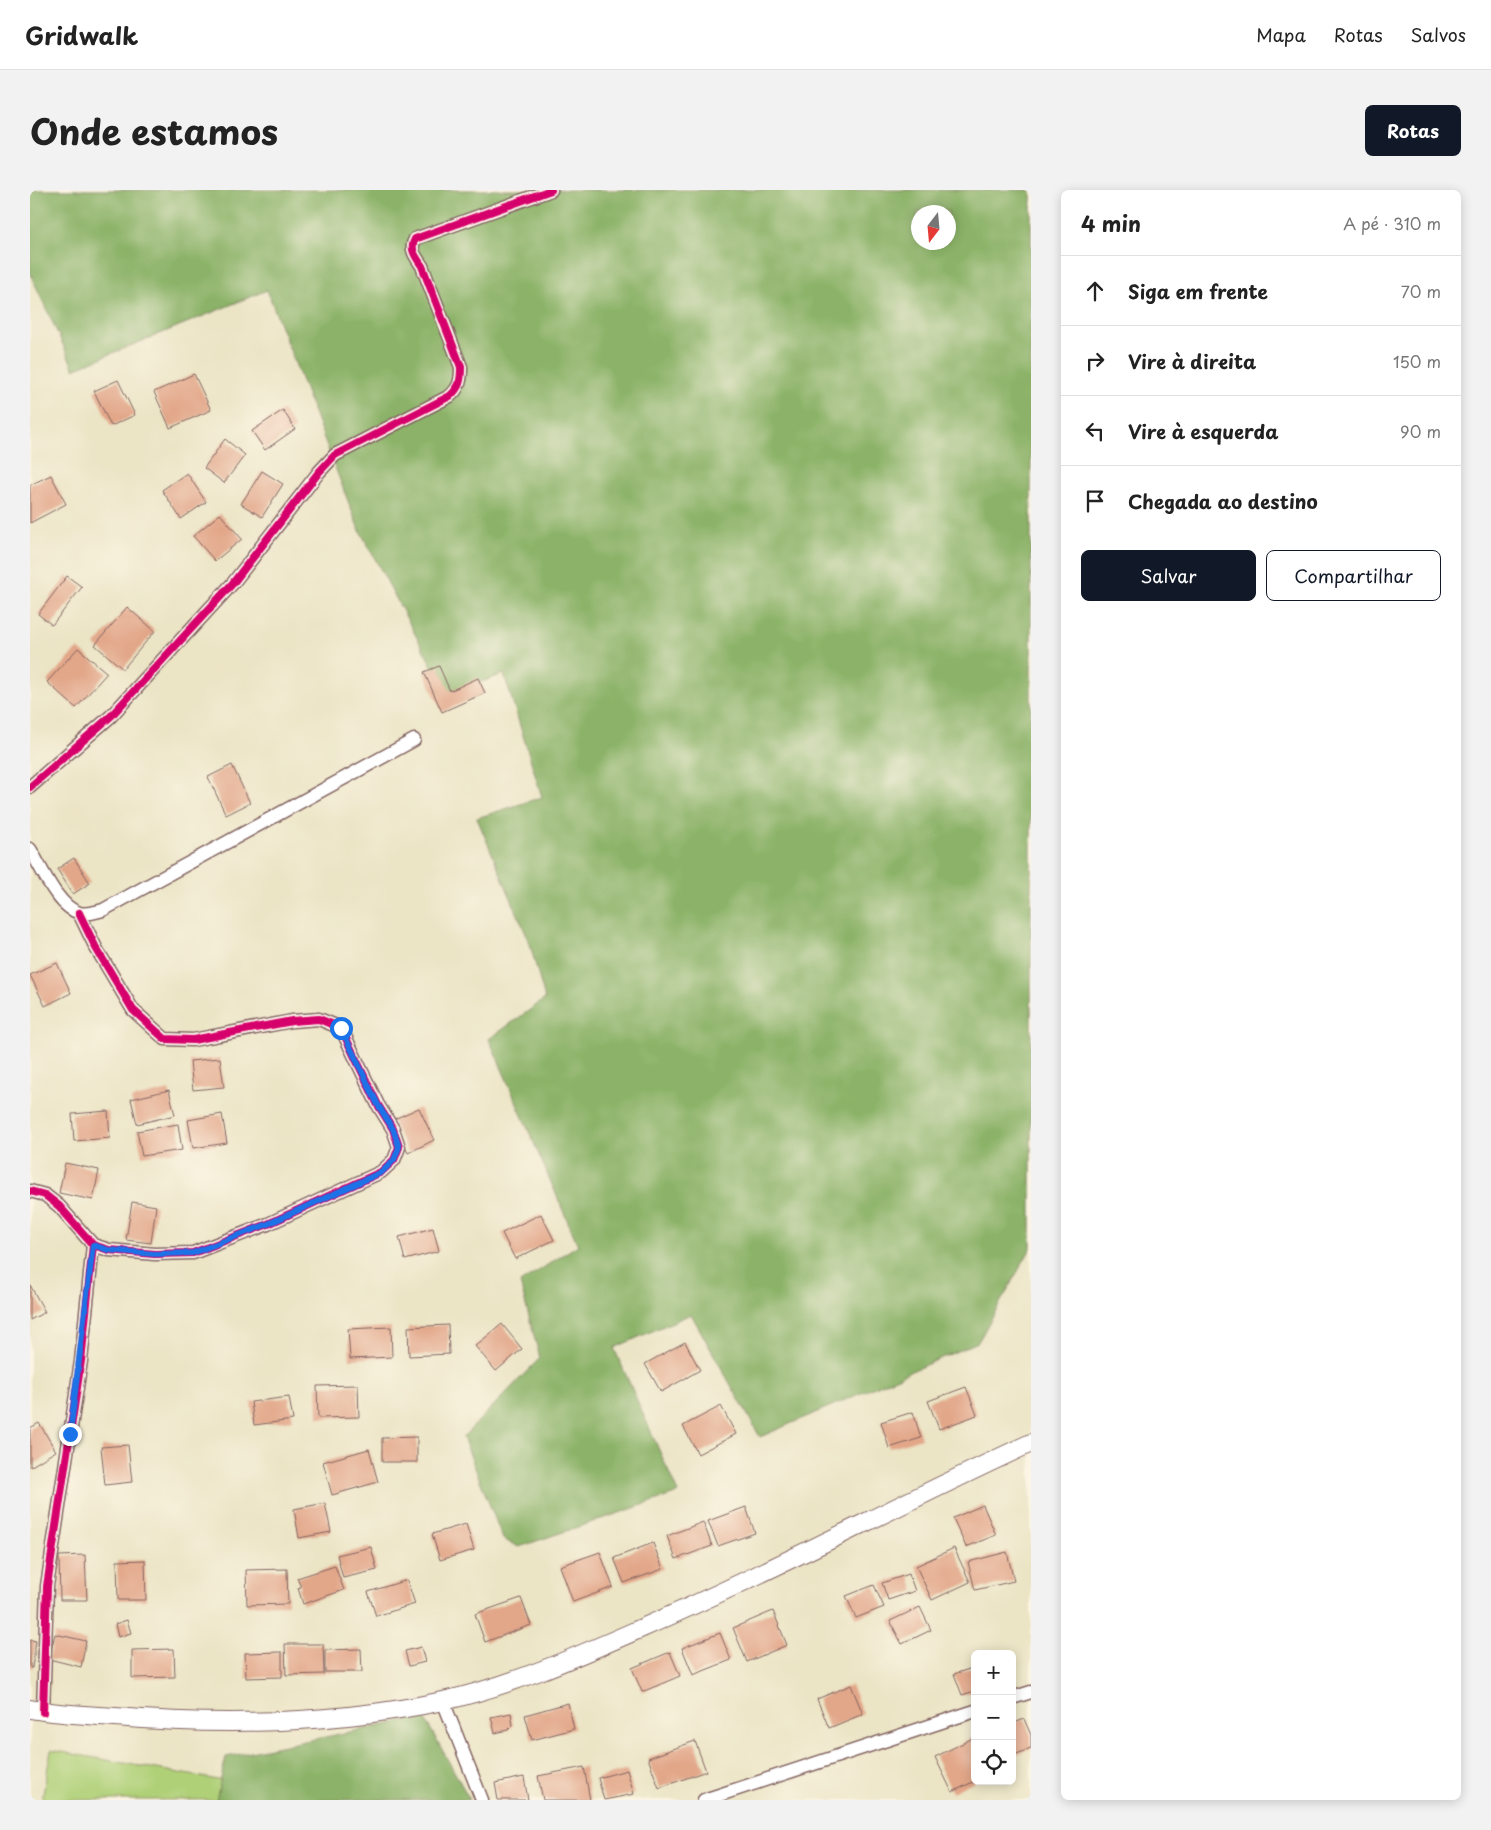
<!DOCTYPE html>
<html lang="pt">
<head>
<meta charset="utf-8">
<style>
  body { margin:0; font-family:"Playpen Sans",sans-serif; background:#f2f2f2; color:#222 }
  .controls { position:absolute; right:15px; bottom:15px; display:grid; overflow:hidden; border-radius:8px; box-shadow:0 2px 12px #0003 }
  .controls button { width:45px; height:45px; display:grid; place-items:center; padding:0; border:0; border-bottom:1px solid #e0e0e0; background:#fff; color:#222; font:25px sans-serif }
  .compass { position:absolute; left:881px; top:15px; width:45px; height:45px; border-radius:50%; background:#fff; box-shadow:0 2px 12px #0003; rotate:196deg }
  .stop { position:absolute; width:15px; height:15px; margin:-11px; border:4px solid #1a73e8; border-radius:50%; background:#fff }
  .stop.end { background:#1a73e8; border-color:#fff; box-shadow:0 1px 5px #0008 }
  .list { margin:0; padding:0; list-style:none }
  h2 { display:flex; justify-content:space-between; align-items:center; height:65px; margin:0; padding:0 20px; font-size:21px }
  h2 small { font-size:16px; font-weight:400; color:#767676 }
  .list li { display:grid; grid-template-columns:32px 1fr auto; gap:15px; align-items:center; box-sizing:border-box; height:70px; padding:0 20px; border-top:1px solid #e0e0e0 }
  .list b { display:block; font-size:19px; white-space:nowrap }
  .list em { font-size:16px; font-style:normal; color:#767676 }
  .actions { display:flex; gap:10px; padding:15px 20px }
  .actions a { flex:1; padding:11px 0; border:1px solid #111827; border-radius:8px; text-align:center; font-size:18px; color:#111827 }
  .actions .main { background:#111827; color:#fff }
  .icon { flex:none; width:28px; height:28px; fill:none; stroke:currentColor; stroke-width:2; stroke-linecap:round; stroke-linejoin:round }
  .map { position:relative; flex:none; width:1001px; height:1610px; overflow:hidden; border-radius:8px }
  header { display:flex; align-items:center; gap:30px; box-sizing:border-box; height:70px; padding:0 25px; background:#fff; border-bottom:1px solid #e0e0e0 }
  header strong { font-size:24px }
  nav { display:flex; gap:28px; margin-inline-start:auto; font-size:18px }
  .intro { display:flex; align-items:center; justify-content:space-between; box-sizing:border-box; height:120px; padding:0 30px }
  h1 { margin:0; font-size:35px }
  .button { padding:12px 22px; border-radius:8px; background:#111827; color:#fff; font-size:18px; font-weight:700 }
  main { display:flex; gap:30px; padding:0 30px }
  aside { flex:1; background:#fff; border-radius:8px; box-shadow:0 2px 12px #0003 }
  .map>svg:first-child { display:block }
  .green { fill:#afd077; stroke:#7c7851 }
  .forest { fill:#8bb268; stroke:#6a684a; fill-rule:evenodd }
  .building { fill:#e2a688 }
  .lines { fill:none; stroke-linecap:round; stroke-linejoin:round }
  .street-casing { stroke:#826461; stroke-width:15 }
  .secondary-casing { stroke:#826461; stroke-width:20 }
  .street { stroke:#fff; stroke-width:12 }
  .secondary { stroke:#fff; stroke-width:18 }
  .cycleway-casing { stroke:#fcf5e5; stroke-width:11 }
  .cycleway { stroke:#d6006c; stroke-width:8 }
  .route { stroke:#1a73e8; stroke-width:6 }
</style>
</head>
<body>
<header>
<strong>Gridwalk</strong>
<nav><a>Mapa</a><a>Rotas</a><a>Salvos</a></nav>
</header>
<div class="intro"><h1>Onde estamos</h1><a class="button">Rotas</a></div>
<main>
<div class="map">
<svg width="1001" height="1610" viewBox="0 0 1001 1610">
  <rect width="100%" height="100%" fill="#fcf5e5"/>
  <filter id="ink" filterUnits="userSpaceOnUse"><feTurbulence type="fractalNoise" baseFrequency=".02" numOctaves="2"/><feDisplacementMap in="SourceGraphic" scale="10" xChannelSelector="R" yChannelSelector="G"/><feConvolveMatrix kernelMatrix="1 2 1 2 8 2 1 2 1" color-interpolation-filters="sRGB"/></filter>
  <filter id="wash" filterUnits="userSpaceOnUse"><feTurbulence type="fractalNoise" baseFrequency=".0096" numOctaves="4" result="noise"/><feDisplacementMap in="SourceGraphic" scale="20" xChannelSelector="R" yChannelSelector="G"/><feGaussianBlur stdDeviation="1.12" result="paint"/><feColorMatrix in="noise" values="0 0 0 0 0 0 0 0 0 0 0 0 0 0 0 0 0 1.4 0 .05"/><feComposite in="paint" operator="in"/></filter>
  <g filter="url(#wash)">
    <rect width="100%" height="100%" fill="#ebe4c5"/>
    <path class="green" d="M21,1560L216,1595L213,1610H12Z"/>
    <path class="forest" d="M0,0H1001V1058L948,1152L730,1247L661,1124L584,1158L648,1303L489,1357L473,1349L433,1247L510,1168L490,1093L548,1055L459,849L515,809L499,751L447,628L512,607L474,484L417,504L328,337L237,100L44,179L0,83ZM888,22H918V52H888Z
      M394,1527L440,1610H186L196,1567Z"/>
    <g id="blocks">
      <path class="building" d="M164,184L181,220L140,238L124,202Z
        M88,190L105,225L81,236L64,201Z
        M253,220L265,239L235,260L222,241Z
        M195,249L215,265L194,293L174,278Z
        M232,281L253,294L232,327L211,314Z
        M157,283L176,312L151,329L132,300Z
        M21,285L36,314L0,333V295Z
        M190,324L212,349L185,371L163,346Z
        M37,386L52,397L22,435L8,424Z
        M97,417L125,441L93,479L65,455Z
        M48,458L77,483L46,518L17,492Z
        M409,476L420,501L448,488L455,503L412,522L394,482Z
        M202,575L220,613L196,625L178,587Z
        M44,668L60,693L43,704L27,679Z
        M27,773L41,803L15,816L0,785Z
        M190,868L194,897L163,900L160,871Z
        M139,900L145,925L107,934L101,909Z
        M389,918L404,950L378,963L362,930Z
        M78,921L80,948L44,951L42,924Z
        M192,924L197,953L163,958L158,930Z
        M148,934L152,960L112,966L107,941Z
        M35,973L69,980L63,1010L29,1003Z
        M102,1012L126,1016L121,1053L96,1050Z
        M511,1024L524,1050L485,1069L472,1043Z
        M403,1038L409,1061L375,1070L369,1047Z
        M0,1095L15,1122L0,1130Z
        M472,1134L492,1159L466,1181L445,1156Z
        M418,1135L419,1164L379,1166L378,1137Z
        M361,1137L362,1167L320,1169L318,1139Z
        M655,1152L670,1180L631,1202L615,1174Z
        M328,1195L329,1227L288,1228L287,1196Z
        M936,1197L947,1225L909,1239L898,1211Z
        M259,1207L263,1230L224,1235L221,1212Z
        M691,1216L706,1244L668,1264L653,1236Z
        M883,1222L891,1248L859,1258L851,1232Z
        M9,1233L26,1261L0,1277V1238Z
        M387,1247V1272H352V1248Z
        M98,1255L102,1292L75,1295L71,1257Z
        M339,1259L348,1292L302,1305L293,1272Z
        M295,1313L301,1342L269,1348L264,1319Z
        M953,1315L966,1345L936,1357L923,1328Z
        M716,1317L725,1343L688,1356L678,1331Z
        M673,1332L682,1356L646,1369L637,1346Z
        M436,1334L444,1360L410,1370L402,1344Z
        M623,1353L633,1379L594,1393L584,1368Z
        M341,1357L347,1380L313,1388L307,1365Z
        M924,1358L940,1392L902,1410L886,1376Z
        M570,1362L583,1397L543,1412L530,1376Z
        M977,1362L984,1391L945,1400L938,1372Z
        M55,1365L57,1410H30L29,1366Z
        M115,1370L116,1410H88L87,1371Z
        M305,1376L314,1400L273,1414L268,1398L271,1397L267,1388Z
        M257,1379L258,1414L217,1415L216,1380Z
        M879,1384L885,1401L858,1410L852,1393Z
        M377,1390L385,1414L346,1426L338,1402Z
        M844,1395L854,1417L826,1428L816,1406Z
        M491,1408L501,1435L455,1452L445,1424Z
        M890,1417L901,1440L872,1454L860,1431Z
        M743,1421L757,1455L717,1472L703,1438Z
        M97,1430L101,1443L88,1447L85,1434Z
        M690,1443L701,1470L663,1485L652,1458Z
        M25,1444L56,1451L51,1477L19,1469Z
        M0,1450L6,1451L2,1478H0Z
        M255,1454H293L294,1484L256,1485Z
        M391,1457L395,1472L379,1476L375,1461Z
        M144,1459L145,1487L102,1488V1460Z
        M331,1459L332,1482H295V1460Z
        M252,1462V1487L216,1488L215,1463Z
        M640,1462L650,1486L612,1502L602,1478Z
        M945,1477V1501L932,1505L924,1484Z
        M821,1495L833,1524L799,1538L787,1509Z
        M538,1513L544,1539L502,1550L495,1525Z
        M481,1523L483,1535L478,1540L465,1543L461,1527Z
        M994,1529L1001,1545V1558L982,1566V1534Z
        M945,1547V1591L922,1602L905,1567Z
        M665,1551L676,1581L629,1598L618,1568Z
        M554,1577L560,1610H513L508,1586Z
        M597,1580L604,1604L574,1610L568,1588Z
        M494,1587L498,1610H468L465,1593Z"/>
    </g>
  </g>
  <g filter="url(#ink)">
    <use href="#blocks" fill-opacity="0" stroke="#826461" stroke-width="1"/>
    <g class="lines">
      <defs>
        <path id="street" d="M0,597L81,526L203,393L289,282L305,265L420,206C430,197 431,190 431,177L392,76C386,67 379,59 385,49L521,0
          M0,659C11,677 28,718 50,723C58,725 65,722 73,720L384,550
          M0,1001L15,1005L29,1016L63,1055L79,1060L125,1064L163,1063L238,1034L351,982L364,970L369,957L363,939L348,915L311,838L289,829L262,831L163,850L135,849L103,820L66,758L49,723
          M982,1508L1001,1502
          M413,1511L452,1610
          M13,1522L17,1396L51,1171L63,1055
          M674,1610L945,1521"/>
        <path id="secondary" d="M0,1519C28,1524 56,1525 85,1527C193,1536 306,1534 413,1511C481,1496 548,1466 612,1438C744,1381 870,1313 1001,1253"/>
      </defs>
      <use href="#street" class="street-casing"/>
      <use href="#secondary" class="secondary-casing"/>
      <use href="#street" class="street"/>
      <use href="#secondary" class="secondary"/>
      <defs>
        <path id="cycleway" d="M0,597L81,526L203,393L289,282L305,265L420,206C430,197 431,190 431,177L392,76C386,67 379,59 385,49L521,0
          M0,1001L15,1005L29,1016L63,1055L79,1060L125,1064L163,1063L238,1034L351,982L364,970L369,957L363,939L348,915L311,838L289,829L262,831L163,850L135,849L103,820L66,758L49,723
          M13,1522L17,1396L51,1171L63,1055"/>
      </defs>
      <use href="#cycleway" class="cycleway-casing"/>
      <use href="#cycleway" class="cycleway"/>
    </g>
  </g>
  <g class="lines" filter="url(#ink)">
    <path class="route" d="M40,1244L63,1055L78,1060L125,1064L163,1063L238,1034L352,982L364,970L369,957L363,939L348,915L311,838"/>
  </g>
</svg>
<div class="controls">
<button>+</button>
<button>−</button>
<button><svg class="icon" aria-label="locate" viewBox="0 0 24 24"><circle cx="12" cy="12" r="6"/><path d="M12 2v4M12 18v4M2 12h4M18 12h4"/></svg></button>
</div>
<svg class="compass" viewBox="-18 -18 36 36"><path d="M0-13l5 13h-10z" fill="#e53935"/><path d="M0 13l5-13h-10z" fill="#767676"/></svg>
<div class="stop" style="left:311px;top:838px"></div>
<div class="stop end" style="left:40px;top:1244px"></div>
</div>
<aside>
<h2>4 min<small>A pé · 310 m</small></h2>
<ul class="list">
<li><svg class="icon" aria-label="ahead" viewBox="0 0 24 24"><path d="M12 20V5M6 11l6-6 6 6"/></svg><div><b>Siga em frente</b></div><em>70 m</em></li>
<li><svg class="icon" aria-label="right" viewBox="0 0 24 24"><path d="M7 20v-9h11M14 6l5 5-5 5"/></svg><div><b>Vire à direita</b></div><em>150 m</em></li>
<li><svg class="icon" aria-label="left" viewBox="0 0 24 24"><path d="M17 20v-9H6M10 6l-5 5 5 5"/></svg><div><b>Vire à esquerda</b></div><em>90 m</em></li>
<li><svg class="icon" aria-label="arrive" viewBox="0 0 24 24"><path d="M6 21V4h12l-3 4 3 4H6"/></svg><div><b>Chegada ao destino</b></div></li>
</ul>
<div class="actions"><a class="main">Salvar</a><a>Compartilhar</a></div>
</aside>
</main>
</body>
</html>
